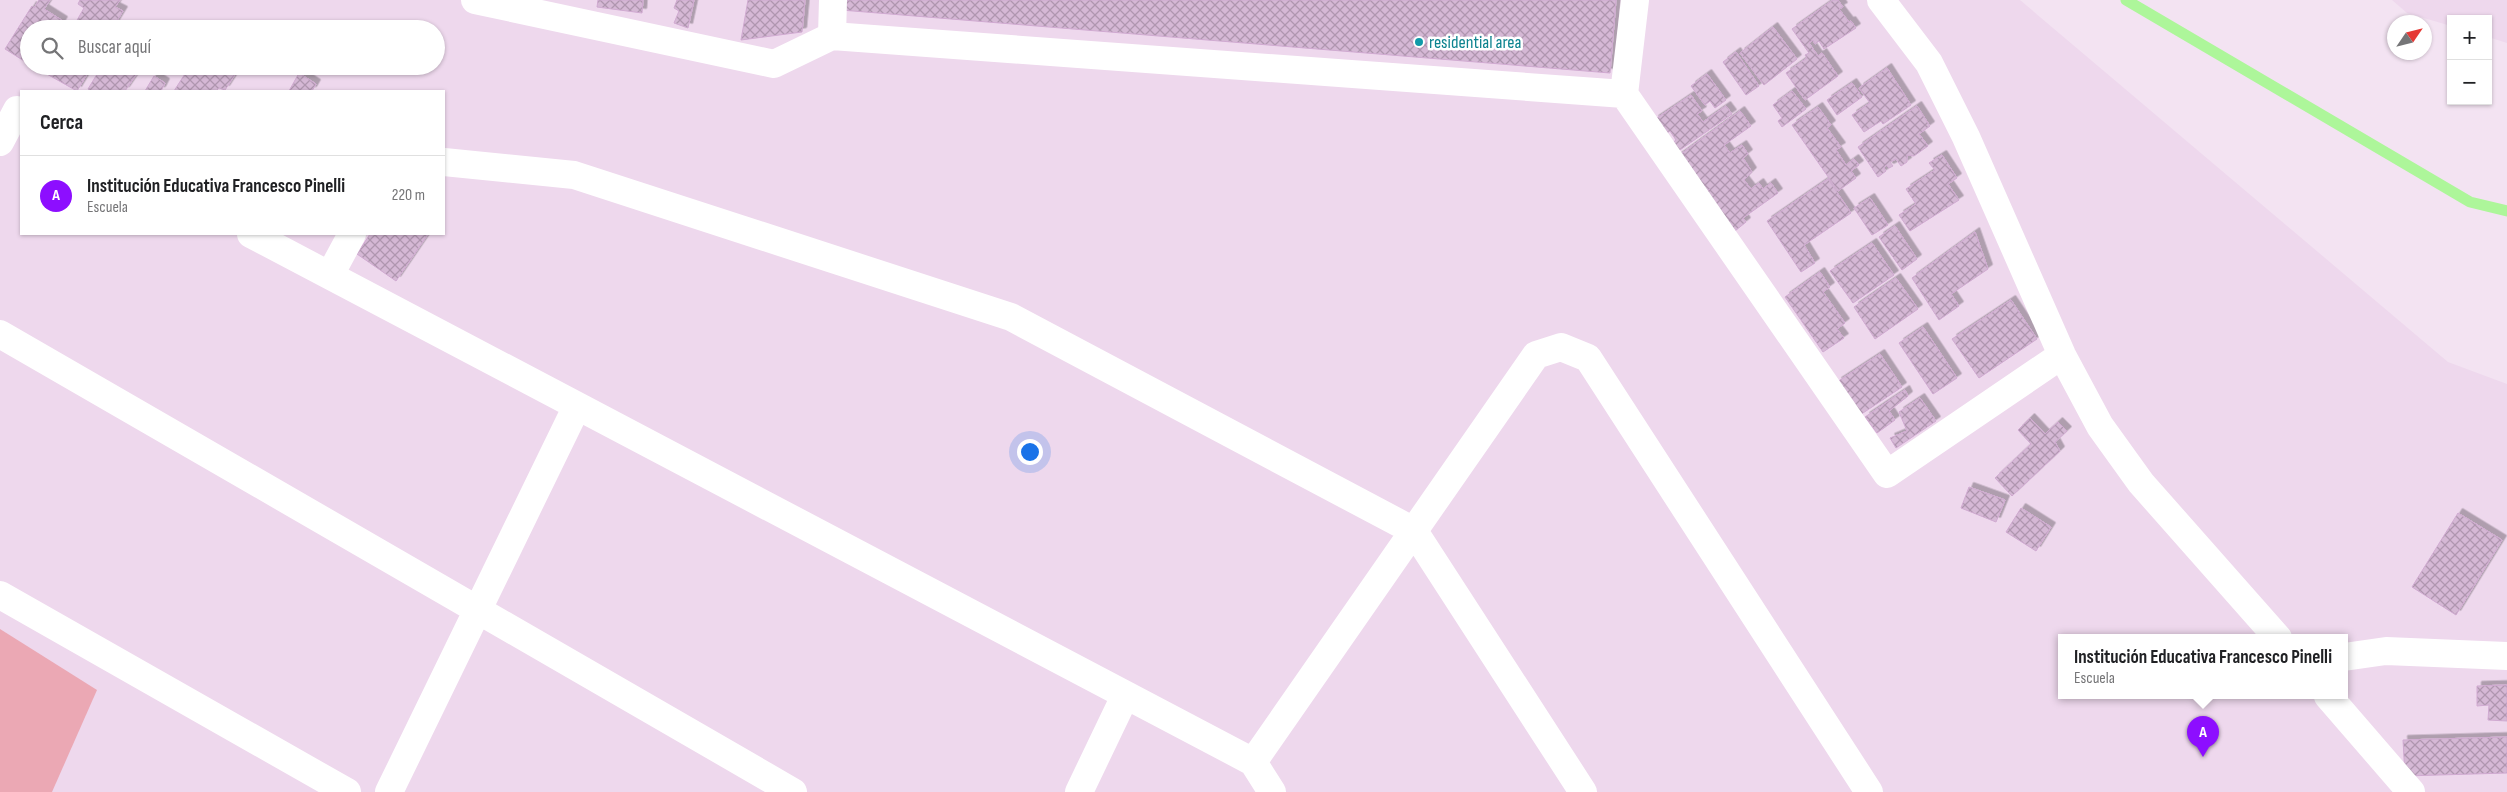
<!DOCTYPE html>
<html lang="es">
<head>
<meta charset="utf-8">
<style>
  body { margin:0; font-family:"Sofia Sans Condensed",sans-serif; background:#f2f2f2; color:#202124 }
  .controls { position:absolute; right:15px; top:15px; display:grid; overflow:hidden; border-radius:0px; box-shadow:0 1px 4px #0004 }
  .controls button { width:45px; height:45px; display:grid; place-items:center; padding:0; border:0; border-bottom:1px solid #e0e0e0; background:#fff; color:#202124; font:25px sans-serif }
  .compass { position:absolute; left:2387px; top:15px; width:45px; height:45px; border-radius:50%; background:#fff; box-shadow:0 1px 4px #0004; rotate:55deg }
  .you { position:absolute; left:1029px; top:451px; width:18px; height:18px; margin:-12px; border:4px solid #fff; border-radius:50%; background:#1a73e8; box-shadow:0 0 0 8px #1a73e833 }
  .badge { display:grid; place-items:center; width:32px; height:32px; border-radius:50%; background:#8d0eff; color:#fff; font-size:16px; font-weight:700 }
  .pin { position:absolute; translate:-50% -41px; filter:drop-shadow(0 1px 2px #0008) }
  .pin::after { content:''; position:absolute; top:26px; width:18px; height:15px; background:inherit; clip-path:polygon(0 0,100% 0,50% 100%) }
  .popup { position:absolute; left:2058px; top:634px; width:290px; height:65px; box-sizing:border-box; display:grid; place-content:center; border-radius:0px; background:#fff; filter:drop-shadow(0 1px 4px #0005); font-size:16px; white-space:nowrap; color:#757577 }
  .popup b { font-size:19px; color:#202124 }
  .popup::after { content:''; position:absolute; left:50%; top:100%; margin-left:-10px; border:10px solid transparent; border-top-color:#fff }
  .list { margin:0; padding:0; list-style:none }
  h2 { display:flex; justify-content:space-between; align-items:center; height:65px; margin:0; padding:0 20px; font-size:21px }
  h2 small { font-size:16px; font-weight:400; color:#757577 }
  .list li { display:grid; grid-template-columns:32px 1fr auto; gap:15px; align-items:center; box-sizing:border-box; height:80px; padding:0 20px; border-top:1px solid #e0e0e0 }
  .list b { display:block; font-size:19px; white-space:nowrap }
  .list p { margin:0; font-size:16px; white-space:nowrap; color:#757577 }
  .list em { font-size:16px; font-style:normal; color:#757577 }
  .icon { flex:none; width:28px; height:28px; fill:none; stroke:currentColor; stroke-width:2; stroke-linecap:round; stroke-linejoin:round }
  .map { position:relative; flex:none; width:2507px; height:792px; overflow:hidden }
  .search { position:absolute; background:#fff; box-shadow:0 1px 4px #0004; left:20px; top:20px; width:425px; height:55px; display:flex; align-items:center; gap:12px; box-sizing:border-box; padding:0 18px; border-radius:28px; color:#757577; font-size:19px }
  .panel { position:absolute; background:#fff; box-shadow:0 1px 4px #0004; left:20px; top:90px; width:425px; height:145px; border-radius:0px }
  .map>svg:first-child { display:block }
  .residential { fill:#eed8ed; fill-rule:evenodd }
  .park { fill:#eba8b4 }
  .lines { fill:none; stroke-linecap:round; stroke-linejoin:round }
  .stream { stroke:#adf69a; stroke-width:11 }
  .building { fill:url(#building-cross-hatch); stroke:#d0aad1; filter:url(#shadow) }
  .minor { stroke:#fff; stroke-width:28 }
  .culture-dot { fill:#0f9aa8; stroke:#fff; stroke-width:2 }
  .labels { text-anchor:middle; stroke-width:5; stroke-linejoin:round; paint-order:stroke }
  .culture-label { font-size:18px; fill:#0d838f; stroke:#fff; text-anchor:start }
</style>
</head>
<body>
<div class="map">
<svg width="2507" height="792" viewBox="0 0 2507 792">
  <defs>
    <pattern id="building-cross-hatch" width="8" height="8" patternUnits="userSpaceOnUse" patternTransform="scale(1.25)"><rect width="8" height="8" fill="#d5b8d5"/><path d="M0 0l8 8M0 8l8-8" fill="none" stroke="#af96af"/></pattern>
    <filter id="shadow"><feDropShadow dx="4.5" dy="-4.5" stdDeviation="0" flood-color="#0004"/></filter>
  </defs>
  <rect width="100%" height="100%" fill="#f3e3f2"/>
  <path class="residential" d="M0,0H2020L2448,362L2507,384V792H0ZM29,29H436V66H29ZM21,91H444V234H21ZM2062,638H2344V696H2062Z
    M2392,0H2507V43L2488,37V19H2451V26L2407,13Z"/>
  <path class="park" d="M0,629L97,690L52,792H0Z"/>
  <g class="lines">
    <path class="stream" d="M2126,0L2470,202L2507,211"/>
  </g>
  <path class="building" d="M39,0H50L44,9L63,21L58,29H29V64L5,49L32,6L34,8Z
    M80,0H120L115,7L123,11L112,29H72L84,8L78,4Z
    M598,0H643L642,13L597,7Z
    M677,0H694L688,28L674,23L679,11L674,8Z
    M748,0H805L802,32L741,40Z
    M842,0H1616L1610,73L841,10Z
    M1833,0H1838L1843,7L1839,9L1849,22L1851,21L1856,28L1824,49L1819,41L1815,44L1813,40L1809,43L1818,56L1822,53L1838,76L1805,100L1786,73L1807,58L1805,55L1809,53L1792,29Z
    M1773,27L1797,59L1764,85L1740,53Z
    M1736,52L1759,86L1746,95L1723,62Z
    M49,66H92L77,91L45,73Z
    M102,66H136L140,69L125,91H91L88,89Z
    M190,66H233L238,70L225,90L219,88L216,91H174Z
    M1887,68L1911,105L1883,124L1881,121L1864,132L1852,115L1870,103L1859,88Z
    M299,73L316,84L312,91H289Z
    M1707,74L1726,100L1715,108L1710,101L1705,105L1691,86Z
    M154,76L165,83L161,91H145Z
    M1852,83L1862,97L1837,115L1827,100Z
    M1792,91L1806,109L1782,127L1778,121L1782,118L1773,105Z
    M1691,95L1702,111L1697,114L1703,122L1726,106L1732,114L1677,152L1671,144L1676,140L1670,131L1664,135L1654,120Z
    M1917,106L1930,126L1919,134L1928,146L1914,156L1907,155V162L1901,166L1896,159L1890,162L1893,166L1889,168L1886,165L1884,168L1886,171L1878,177L1858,147Z
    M1818,107L1831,125L1827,128L1841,147L1836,150L1846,165L1854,159L1859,165L1851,171L1856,178L1838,191L1792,125Z
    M1740,111L1751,126L1724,145L1730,153L1742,145L1748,154L1743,158L1752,172L1744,180L1751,189L1759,183L1763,189L1771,183L1778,193L1743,218L1746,222L1730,235L1701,196L1710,189L1700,195L1677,157Z
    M1942,155L1957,178L1948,184L1959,200L1910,231L1899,215L1916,204L1906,189L1935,170L1929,163Z
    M1828,179L1851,213L1804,245L1815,263L1801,272L1767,221Z
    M1870,198L1888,225L1872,235L1854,208Z
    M1895,226L1917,259L1902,270L1879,237Z
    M1975,232L1988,269L1951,294L1959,306L1939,320L1912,278Z
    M370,234H428L396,281L357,254Z
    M1872,243L1894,275L1853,303L1830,271Z
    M1820,272L1830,287L1823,292L1845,323L1837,329L1844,338L1823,352L1785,297Z
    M1896,278L1918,309L1875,339L1854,307Z
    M2011,300L2037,339L1979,378L1952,339Z
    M1923,327L1957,378L1933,394L1899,343Z
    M1880,354L1902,387L1860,415L1837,382Z
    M1905,390L1908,396L1889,411L1895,420L1877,433L1865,417Z
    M1920,398L1936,421L1896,448L1890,438L1907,431L1899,412Z
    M2030,418L2045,434L2058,422L2067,431L2055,442L2060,451L2012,496L1995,478L2031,444L2018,430Z
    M1969,487L2005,500L1996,522L1961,508Z
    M2021,508L2051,527L2036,551L2006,532Z
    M2458,513L2502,540L2456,615L2412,587Z
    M2507,685V721L2488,720L2489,705L2477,706V686Z
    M2507,737V773L2405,776L2403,740Z"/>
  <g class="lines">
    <path class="minor" d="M475,0L774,64L832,36
      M833,0L832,36L1624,94L1887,474L2062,355
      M1881,0L1929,63L1966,137L2062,355L2100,426L2141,483L2278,638
      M1624,94L1635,0
      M0,142L17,110
      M444,162L574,175L1011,317L1414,531L1583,792
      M251,234L1253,762L1272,792
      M330,275L352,234
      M0,334L793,792
      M0,595L347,792
      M2344,657L2386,651L2507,656
      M2328,696L2411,792
      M1253,762L1536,355L1561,347L1588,358L1869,792
      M389,792L577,406
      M1079,792L1125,696"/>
  </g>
  <circle class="culture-dot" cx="1419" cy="42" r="5"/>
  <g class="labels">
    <g class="culture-label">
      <text x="1429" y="48">residential area</text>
    </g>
  </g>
</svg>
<div class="controls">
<button>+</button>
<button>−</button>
</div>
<svg class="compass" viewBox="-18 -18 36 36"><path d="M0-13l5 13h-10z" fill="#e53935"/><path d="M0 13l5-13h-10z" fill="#757577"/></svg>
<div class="you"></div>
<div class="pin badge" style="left:2203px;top:757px">A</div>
<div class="popup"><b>Institución Educativa Francesco Pinelli</b>Escuela</div>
<div class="search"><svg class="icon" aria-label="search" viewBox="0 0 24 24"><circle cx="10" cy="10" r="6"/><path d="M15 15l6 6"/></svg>Buscar aquí</div>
<section class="panel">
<h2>Cerca<small></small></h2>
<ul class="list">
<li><span class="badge">A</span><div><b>Institución Educativa Francesco Pinelli</b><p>Escuela</p></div><em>220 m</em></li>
</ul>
</section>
</div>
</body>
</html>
